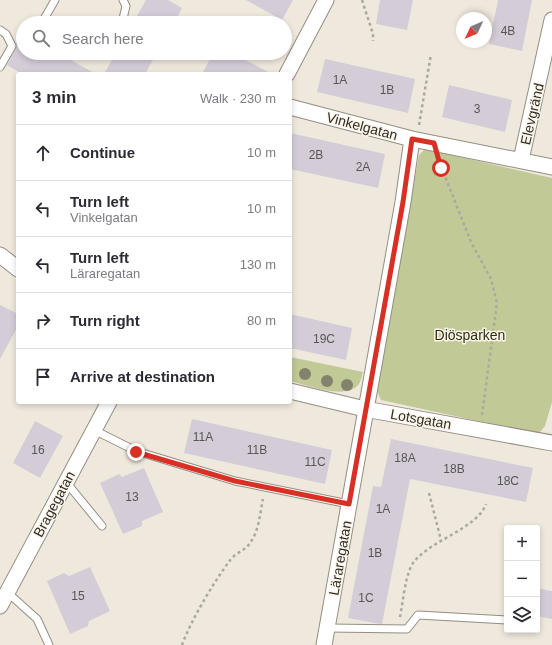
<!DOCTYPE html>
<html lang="en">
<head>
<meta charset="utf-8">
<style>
  body { margin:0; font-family:Helvetica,sans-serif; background:#f2f2f3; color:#2b2b33 }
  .controls { position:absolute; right:12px; bottom:12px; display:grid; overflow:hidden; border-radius:4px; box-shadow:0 2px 6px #0003 }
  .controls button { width:36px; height:36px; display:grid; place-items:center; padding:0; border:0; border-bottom:1px solid #e1e1e2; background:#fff; color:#2b2b33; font:20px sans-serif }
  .compass { position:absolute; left:456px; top:12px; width:36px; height:36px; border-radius:50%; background:#fff; box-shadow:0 2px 6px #0003; rotate:226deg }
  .stop { position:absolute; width:12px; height:12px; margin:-9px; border:3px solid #d93025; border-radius:50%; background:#fff }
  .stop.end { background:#d93025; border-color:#fff; box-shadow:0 1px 4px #0008 }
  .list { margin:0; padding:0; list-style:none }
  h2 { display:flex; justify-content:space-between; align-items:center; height:52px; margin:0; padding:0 16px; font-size:17px }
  h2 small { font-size:13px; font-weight:400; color:#7c7c81 }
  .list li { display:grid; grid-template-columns:26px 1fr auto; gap:12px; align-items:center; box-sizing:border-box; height:56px; padding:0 16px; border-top:1px solid #e1e1e2 }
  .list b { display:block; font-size:15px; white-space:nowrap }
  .list p { margin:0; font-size:13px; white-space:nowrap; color:#7c7c81 }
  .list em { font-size:13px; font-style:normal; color:#7c7c81 }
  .icon { flex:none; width:22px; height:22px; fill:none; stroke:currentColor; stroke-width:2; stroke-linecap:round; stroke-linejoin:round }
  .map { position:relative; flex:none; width:552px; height:645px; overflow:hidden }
  .search { position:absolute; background:#fff; box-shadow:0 2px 6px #0003; left:16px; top:16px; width:276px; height:44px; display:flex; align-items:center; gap:10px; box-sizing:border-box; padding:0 14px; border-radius:22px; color:#7c7c81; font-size:15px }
  .panel { position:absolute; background:#fff; box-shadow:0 2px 6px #0003; left:16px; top:72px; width:276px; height:332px; border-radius:4px }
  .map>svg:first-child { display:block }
  .green { fill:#c1c996 }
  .building { fill:#d4cdd8 }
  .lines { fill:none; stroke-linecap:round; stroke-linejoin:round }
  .service-casing { stroke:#948e83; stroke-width:9 }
  .minor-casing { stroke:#948e83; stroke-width:17 }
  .path { stroke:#ada89f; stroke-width:2.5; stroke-dasharray:3 3; stroke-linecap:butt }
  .service { stroke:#fff; stroke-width:7 }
  .minor { stroke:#fff; stroke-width:15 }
  .tree { fill:#83826c }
  .route { stroke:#d93025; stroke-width:5 }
  .labels { text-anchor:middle; stroke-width:3; stroke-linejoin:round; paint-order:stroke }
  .number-label { font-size:12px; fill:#595555 }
  .street-label { font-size:14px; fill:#302d29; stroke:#fcf5ea }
  .park-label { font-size:14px; fill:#2b2f0f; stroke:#fcf5ea }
</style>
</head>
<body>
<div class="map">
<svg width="552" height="645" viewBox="0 0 552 645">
  <rect width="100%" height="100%" fill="#efe8dd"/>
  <path class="green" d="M425,149L552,178V402L545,426L538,434L381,400L377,391L419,155Z
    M290,357L363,372C362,375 361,381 359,384C347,401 307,385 290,381Z"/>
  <path class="building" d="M146,0H168L182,8L174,23H133Z
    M246,0H293L282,20Z
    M380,0H413L407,30L376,24Z
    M498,0H532L522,51L489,44Z
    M23,31V53H58L96,74H22L7,65L16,48V43Z
    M116,53H157L145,74H104Z
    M213,53H232L272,74H202Z
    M325,59L415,79L408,113L317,92Z
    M449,85L512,100L505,132L442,117Z
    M290,133L385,154L378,188L290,169Z
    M0,305L18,314V326L0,359Z
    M290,314L352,328L346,360L290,348Z
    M192,419L332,450L325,484L184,453Z
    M35,421L63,436L40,478L13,463Z
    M391,439L533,468L526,502L410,479L382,624H380L348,618L373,486L381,487Z
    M144,468L163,512L142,521V526L123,534L100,483L119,474L122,477Z
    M90,567L110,611L89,621L88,626L70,634L47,581L64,573L69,576Z
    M537,588L552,591V619L537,616Z"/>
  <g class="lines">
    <defs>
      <path id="service" d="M46,23L44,19L55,0
        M122,23L126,6L123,0
        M0,30L6,34L12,46L0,67
        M81,53H98
        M94,430L136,451L235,481L349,504
        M66,482L102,526
        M7,592L37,619L49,645
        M328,628L407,629L418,615L507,620"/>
      <path id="minor" d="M287,74L326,0
        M290,107L412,139L552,167
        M521,160L552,20
        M0,255L18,269
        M290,391L365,409L552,443
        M0,606L109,402
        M324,645L403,202L412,139"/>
    </defs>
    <use href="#service" class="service-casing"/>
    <use href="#minor" class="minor-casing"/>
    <path class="path" d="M362,0L373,34V41
      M419,125L431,54
      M439,161L471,242L491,279L497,303L482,415
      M429,493L441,540
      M400,617C403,603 405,575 413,563C430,540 477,529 486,504
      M182,645C191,620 215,580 231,559C237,552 246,550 250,543C259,531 260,513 263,499"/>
    <use href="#service" class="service"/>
    <use href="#minor" class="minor"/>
  </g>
  <g class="tree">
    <circle cx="305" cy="374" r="6"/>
    <circle cx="327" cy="381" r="6"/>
    <circle cx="347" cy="385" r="6"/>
  </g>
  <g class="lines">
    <path class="route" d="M136,452L235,481L349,504L403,202L412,139L434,143L441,168"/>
  </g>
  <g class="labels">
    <g class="number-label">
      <text x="508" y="35">4B</text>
      <text x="340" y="84">1A</text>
      <text x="387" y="94">1B</text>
      <text x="477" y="113">3</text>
      <text x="316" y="159">2B</text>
      <text x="363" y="171">2A</text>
      <text x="324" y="343">19C</text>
      <text x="203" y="441">11A</text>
      <text x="38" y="454">16</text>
      <text x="257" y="454">11B</text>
      <text x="405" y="462">18A</text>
      <text x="315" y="466">11C</text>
      <text x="454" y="473">18B</text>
      <text x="508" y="485">18C</text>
      <text x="132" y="501">13</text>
      <text x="383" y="513">1A</text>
      <text x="375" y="557">1B</text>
      <text x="78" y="600">15</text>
      <text x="366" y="602">1C</text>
    </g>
    <g class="street-label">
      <text transform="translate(532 114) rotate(-77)" y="5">Elevgränd</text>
      <text transform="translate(362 126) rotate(15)" y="5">Vinkelgatan</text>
      <text transform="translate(421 419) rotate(10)" y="5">Lotsgatan</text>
      <text transform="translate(54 504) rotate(-62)" y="5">Bragegatan</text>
      <text transform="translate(340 558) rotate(-80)" y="5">Läraregatan</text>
    </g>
    <g class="park-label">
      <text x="470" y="340">Diösparken</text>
    </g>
  </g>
</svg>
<div class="controls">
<button>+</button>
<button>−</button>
<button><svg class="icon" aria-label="layers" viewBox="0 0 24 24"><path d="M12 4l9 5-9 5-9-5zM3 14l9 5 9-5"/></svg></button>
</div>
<svg class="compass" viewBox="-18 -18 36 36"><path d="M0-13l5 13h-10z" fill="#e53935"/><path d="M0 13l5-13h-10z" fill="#7c7c81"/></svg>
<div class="stop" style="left:441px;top:168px"></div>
<div class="stop end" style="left:136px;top:452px"></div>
<div class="search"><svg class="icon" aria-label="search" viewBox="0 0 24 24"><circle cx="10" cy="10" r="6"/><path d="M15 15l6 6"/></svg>Search here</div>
<section class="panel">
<h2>3 min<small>Walk · 230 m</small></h2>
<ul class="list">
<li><svg class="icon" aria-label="ahead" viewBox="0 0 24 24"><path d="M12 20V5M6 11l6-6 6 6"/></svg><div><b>Continue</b></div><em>10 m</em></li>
<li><svg class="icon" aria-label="left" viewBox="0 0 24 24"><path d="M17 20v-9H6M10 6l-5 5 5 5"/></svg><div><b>Turn left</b><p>Vinkelgatan</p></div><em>10 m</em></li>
<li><svg class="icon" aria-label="left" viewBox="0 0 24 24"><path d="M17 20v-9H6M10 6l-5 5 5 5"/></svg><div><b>Turn left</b><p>Läraregatan</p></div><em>130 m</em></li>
<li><svg class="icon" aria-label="right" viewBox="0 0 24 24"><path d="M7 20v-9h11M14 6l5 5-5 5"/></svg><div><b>Turn right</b></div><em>80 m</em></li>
<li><svg class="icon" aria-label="arrive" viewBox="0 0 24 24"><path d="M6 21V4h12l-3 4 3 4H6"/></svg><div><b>Arrive at destination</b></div></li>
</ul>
</section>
</div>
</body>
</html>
